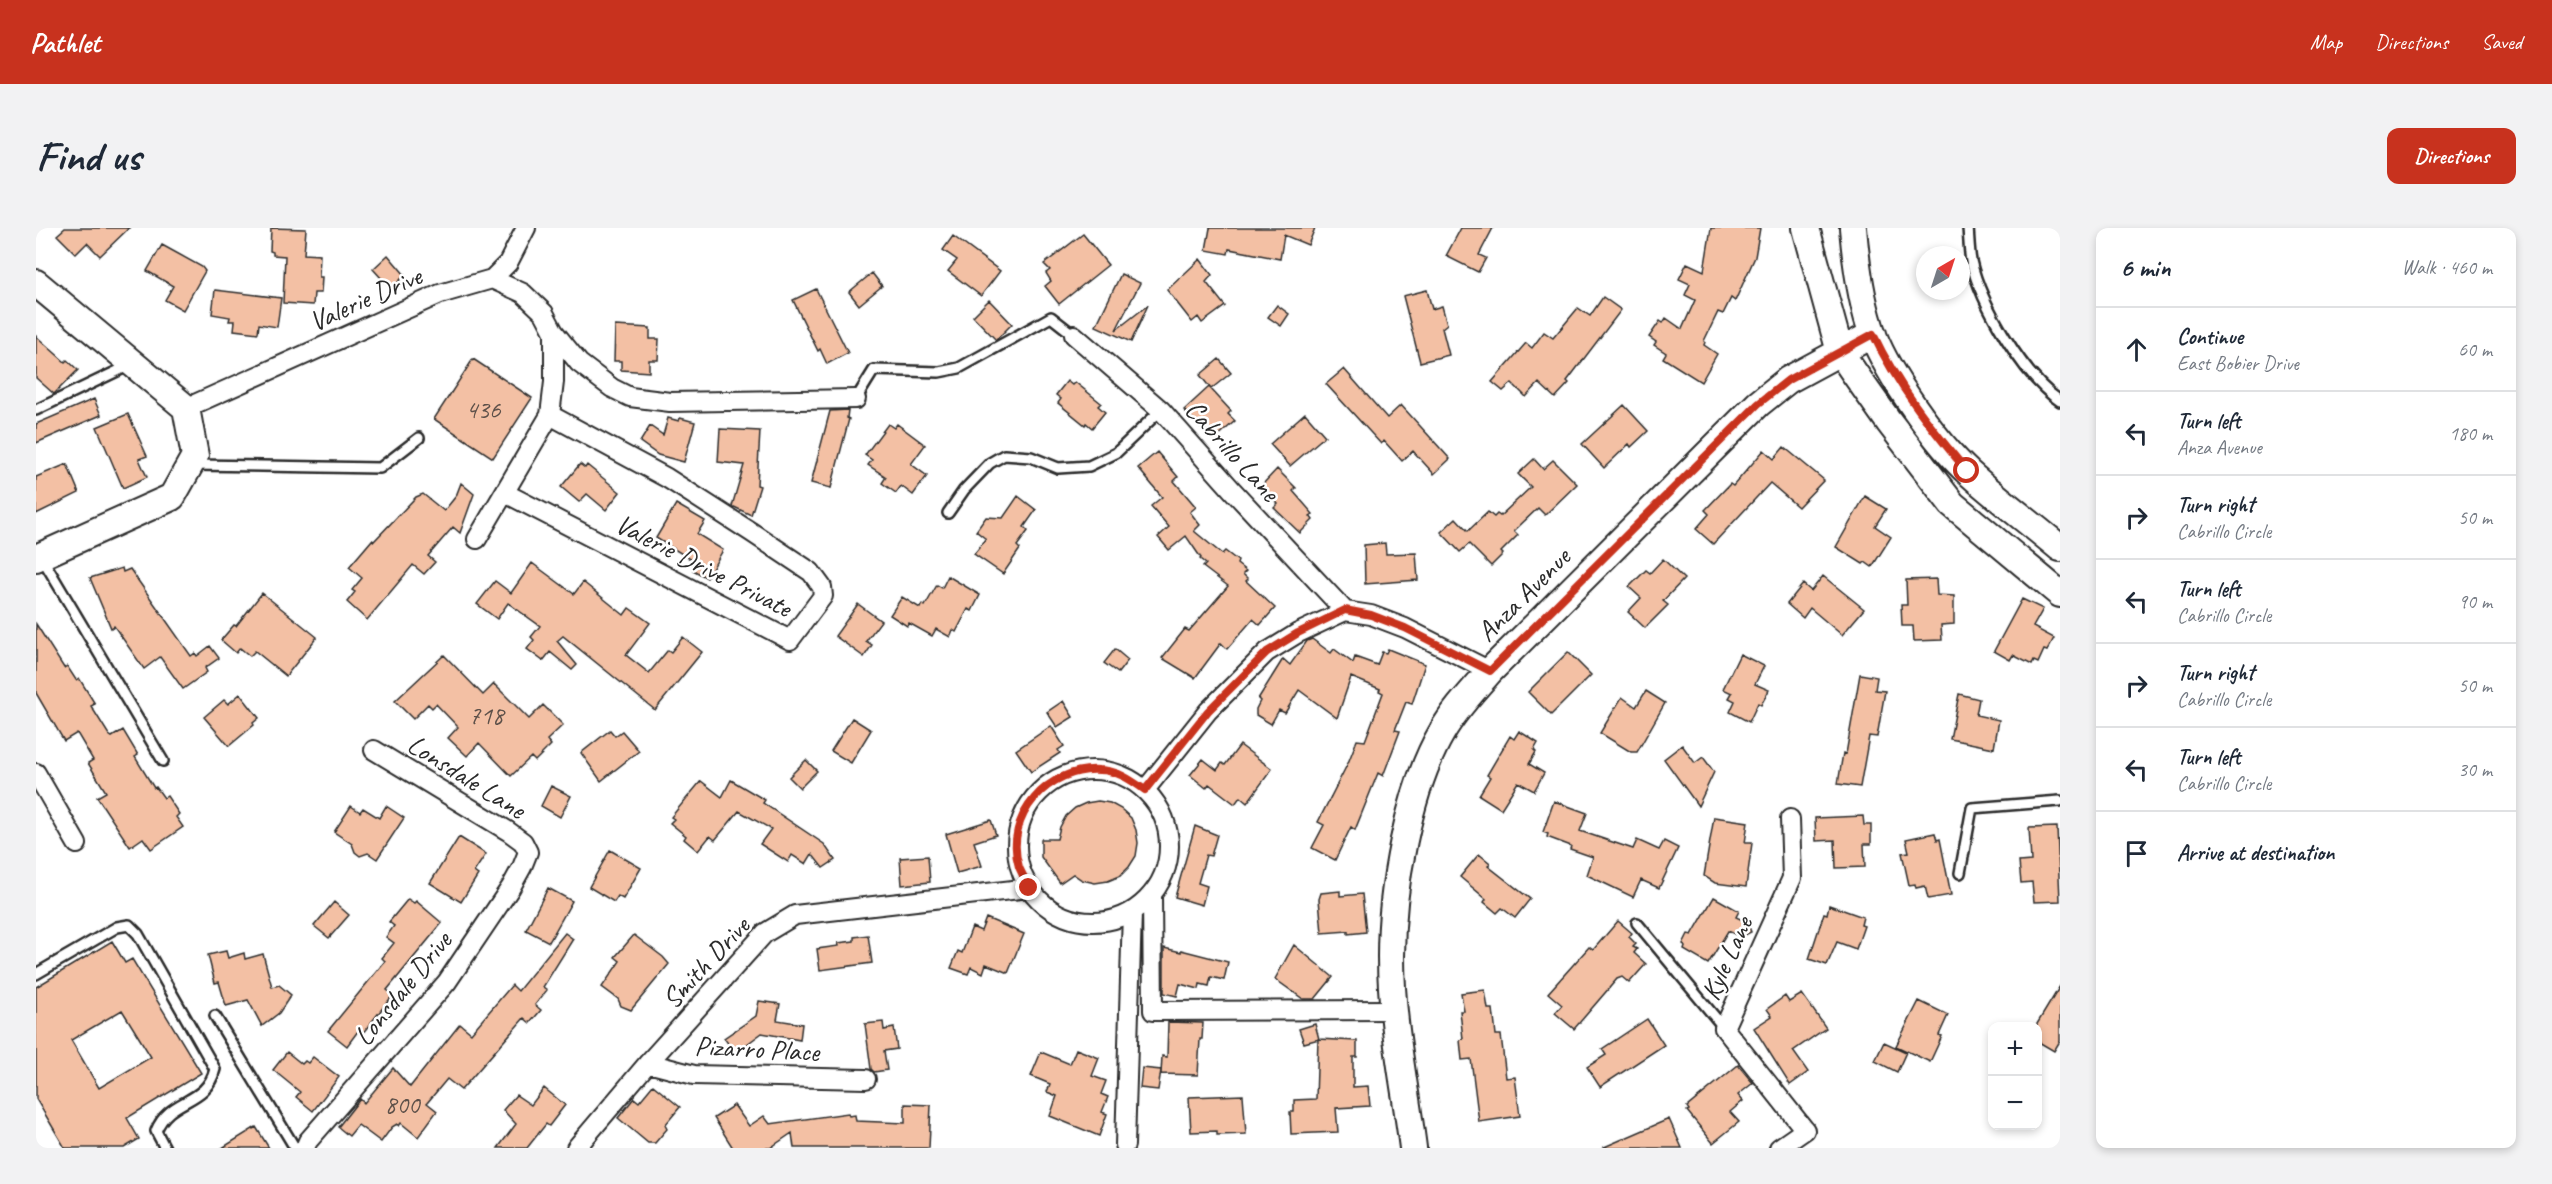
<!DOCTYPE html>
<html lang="en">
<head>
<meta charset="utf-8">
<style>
  body { margin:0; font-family:Caveat,sans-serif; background:#f2f2f3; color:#1f2937 }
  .controls { position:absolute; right:18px; bottom:18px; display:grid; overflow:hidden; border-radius:12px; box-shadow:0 3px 9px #0003 }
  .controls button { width:54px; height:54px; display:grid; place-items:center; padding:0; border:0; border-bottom:2px solid #e0e1e3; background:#fff; color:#1f2937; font:30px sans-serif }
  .compass { position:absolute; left:1880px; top:18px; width:54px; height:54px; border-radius:50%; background:#fff; box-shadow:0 3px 9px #0003; rotate:39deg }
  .stop { position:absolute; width:18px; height:18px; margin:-14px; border:4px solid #c8321e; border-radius:50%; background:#fff }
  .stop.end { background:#c8321e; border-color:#fff; box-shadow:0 2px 6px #0008 }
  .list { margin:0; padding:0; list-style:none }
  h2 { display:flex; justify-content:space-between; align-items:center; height:78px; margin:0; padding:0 24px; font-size:26px }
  h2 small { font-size:20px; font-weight:400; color:#747a83 }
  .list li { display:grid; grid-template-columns:39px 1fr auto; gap:18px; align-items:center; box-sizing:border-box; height:84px; padding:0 24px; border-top:2px solid #e0e1e3 }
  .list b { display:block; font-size:22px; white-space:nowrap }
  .list p { margin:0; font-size:20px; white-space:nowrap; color:#747a83 }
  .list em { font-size:20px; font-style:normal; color:#747a83 }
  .icon { flex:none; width:33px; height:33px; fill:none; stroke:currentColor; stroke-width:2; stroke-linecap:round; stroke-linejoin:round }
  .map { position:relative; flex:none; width:2024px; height:920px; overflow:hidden; border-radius:12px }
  header { display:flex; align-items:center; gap:36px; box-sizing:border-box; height:84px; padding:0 30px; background:#c8321e; color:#fff }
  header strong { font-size:28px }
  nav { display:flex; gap:33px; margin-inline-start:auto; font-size:21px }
  .intro { display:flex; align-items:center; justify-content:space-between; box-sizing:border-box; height:144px; padding:0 36px }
  h1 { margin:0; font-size:42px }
  .button { padding:15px 27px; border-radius:12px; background:#c8321e; color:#fff; font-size:21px; font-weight:700 }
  main { display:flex; gap:36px; padding:0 36px }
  aside { flex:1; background:#fff; border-radius:12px; box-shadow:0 3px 9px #0003 }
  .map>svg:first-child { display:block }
  .building { fill:#f3c0a4; stroke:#2b2b2b; stroke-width:1.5; fill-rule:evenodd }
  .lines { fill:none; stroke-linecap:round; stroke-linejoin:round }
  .lane-casing { stroke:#2b2b2b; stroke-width:14 }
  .street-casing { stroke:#2b2b2b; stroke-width:22 }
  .secondary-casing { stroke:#2b2b2b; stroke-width:30 }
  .lane { stroke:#fff; stroke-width:9 }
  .street { stroke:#fff; stroke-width:18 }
  .secondary { stroke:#fff; stroke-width:26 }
  .route { stroke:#c8321e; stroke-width:8 }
  .labels { text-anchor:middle; stroke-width:5; stroke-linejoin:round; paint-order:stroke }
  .number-label { font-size:26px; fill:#5d5049 }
  .street-label { font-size:28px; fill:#2b2b2b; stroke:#fff }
</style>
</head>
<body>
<header>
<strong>Pathlet</strong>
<nav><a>Map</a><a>Directions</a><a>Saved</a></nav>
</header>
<div class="intro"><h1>Find us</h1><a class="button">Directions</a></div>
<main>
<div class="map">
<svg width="2024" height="920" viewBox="0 0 2024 920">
  <rect width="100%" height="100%" fill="#fff"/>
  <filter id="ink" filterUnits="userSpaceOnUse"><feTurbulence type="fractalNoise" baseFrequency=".0167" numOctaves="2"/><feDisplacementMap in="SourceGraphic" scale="12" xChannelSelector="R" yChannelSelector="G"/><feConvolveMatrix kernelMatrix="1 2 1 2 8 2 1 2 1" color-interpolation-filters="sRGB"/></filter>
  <g filter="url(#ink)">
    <path class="building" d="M29,0H93L64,28L51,15L40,26L21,7Z
      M235,0L270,1L268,26L284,27L283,49H286L285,65H278L277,77L247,75L249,28L237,27V24L234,23Z
      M1174,0H1279L1272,17L1248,7L1244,31L1193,21L1192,26L1170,22Z
      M1425,0H1457L1443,27L1450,30L1442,44L1410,28Z
      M1675,0H1724L1719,29L1699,73L1695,70L1687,86L1682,84L1668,113L1669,114L1668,117L1681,126L1665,154L1627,130L1630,125L1618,117L1620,114L1613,109L1624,93L1627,95L1630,90L1646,101L1659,72L1649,67L1654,56L1643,51L1651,35L1668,43Z
      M1047,6L1072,37L1023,76L1009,58L1015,53L1010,45L1014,42L1008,36Z
      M917,8L964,43L945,68L912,43L921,32L907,22Z
      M126,17L166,39L169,43L147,82L129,72L137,58L111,43Z
      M352,27L369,47L355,61L337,41Z
      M1164,31L1176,47L1170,54L1189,78L1166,95L1162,89L1156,94L1131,62Z
      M836,45L846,58L823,77L813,64Z
      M1085,46L1104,55L1080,102L1112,77L1095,114L1060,98Z
      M780,61L812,125L791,136L784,121L782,123L757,72Z
      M179,62L245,70L241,99L223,96L222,105L198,102L199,93H193L194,89L176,86Z
      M1391,62L1396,81L1406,78L1411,96L1406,100L1413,127L1384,134L1367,68Z
      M1567,69L1585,82L1531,153L1533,155L1519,170L1503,155L1490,169L1476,155L1467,163L1456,154L1490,115L1496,120L1508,104L1517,110L1542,80L1554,88Z
      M953,72L976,96L960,112L937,88Z
      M1241,77L1253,86L1245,98L1232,89Z
      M579,98L614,100V111H623L622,132H613V144L585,142V133H578Z
      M0,108L29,134L31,132L42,142L18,166L0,150Z
      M437,131L496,170L457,230L398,191Z
      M1183,131L1195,145L1175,161L1164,147Z
      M1308,141L1351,190L1365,177L1414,231L1398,246L1377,223L1366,233L1348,213L1345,216L1290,156Z
      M1031,153L1036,157L1039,154L1065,175L1062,178L1069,184L1056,200L1050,195L1049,197L1022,175L1025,171L1020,167Z
      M1173,159L1195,183L1192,186L1199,193L1179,211L1170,202L1168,203L1148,182Z
      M58,171L65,187L0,215V196Z
      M1588,177L1612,203L1595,219L1593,216L1568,240L1546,216Z
      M812,182L811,190L813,191L795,260L775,255L794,183Z
      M1269,185L1289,208L1254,238L1234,216Z
      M92,186L111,228L103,231L111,249L87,260L61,199Z
      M632,190L643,193L644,190L659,194L648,234L622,227L604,214L614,198L627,207Z
      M852,196L858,200L861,196L889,217L875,236L891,248L877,267L865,258L860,265L846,255L850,249L832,237L836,232L829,227Z
      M684,201L724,203L721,257L724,258L715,287L696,278L708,237L682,234Z
      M1748,219L1788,252L1762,279L1734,255L1677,316L1660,301L1673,286L1669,282L1694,256L1697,258L1728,222L1738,231Z
      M1121,224L1142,249L1138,253L1160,279L1154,284L1164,297L1158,303L1186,326L1189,323L1202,333L1201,336L1210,343L1207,346L1212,351L1210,353L1239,380L1224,397L1217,391L1191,421L1185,415L1159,450L1126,430L1149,401L1153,403L1192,358L1167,339L1170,336L1164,331L1165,330L1150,308L1133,322L1122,309L1133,299L1115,278L1126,269L1102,240Z
      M1498,231L1507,241L1517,232L1541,256L1509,287L1502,280L1478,303L1482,307L1465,324L1467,326L1455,338L1433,316L1424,324L1405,304L1420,290L1432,303L1452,284L1458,289L1461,286L1464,288L1495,259L1482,246Z
      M31,236L43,265L0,286V249Z
      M544,236L549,240L551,237L584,264L570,282L551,266L543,274L525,259Z
      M1241,241L1260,260L1257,263L1277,286L1274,288L1277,292L1264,305L1238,280L1242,276L1225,258Z
      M425,255L438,266L424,305L417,299L392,328L399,334L388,346L377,337L331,392L311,374L319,364L316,362L326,350L313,339L336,312L338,313L380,269L387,266L408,283L420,268Z
      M982,268L1000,282L988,299L992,303L981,318L984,321L967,346L938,326L950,311L940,303L950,289L967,290Z
      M1829,268L1850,281L1839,298L1855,309L1836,339L1829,334L1827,336L1800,319Z
      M640,276L669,293L661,306L687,322L671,350L657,342L661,335L620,310Z
      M1349,315L1350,326L1380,325L1382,352L1329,356L1328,317Z
      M1627,331L1648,351L1627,373L1632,377L1609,400L1592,384L1605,370L1593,359L1610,342L1614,345Z
      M496,335L538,366L547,354L588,387L593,380L614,395L590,427L613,445L632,422L635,424L647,409L666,424L619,482L527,408L521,413L541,437L536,442L514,424L507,433L491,421L498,412L495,409L504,398L472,375L461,391L441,376L459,353L475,365Z
      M86,340L87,344L94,341L155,428L159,425L161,428L174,418L183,430L169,440L171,444L147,461L124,429L108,441L78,398L75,400L54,350Z
      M912,348L944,367L936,383L932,381L920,404L917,402L914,409L900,401L896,408L873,395L871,398L854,387L866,369L884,380L886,376L889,378L901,357L906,360Z
      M1787,348L1828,381L1806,407L1774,380L1767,390L1751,376L1767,356L1775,363Z
      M1900,351L1901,367L1918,368V396L1905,397L1906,412L1878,413L1877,398H1866L1865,377H1871L1870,352Z
      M226,365L281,409L250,448L219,423L214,428L204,420L200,425L185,412L198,397L200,398Z
      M1986,371L2007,381L1997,399L2018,410L2011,423L2008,422L2002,435L1998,433L1996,437L1977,427L1974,432L1958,423Z
      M822,376L845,393L830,413L836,417L828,429L799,408Z
      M0,396L28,440L31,438L40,452L43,450L59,476L55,478L73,507L76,509L87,502L102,527L99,529L118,560L120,559L128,570L131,568L143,586L140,589L147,599L115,621L107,610L94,619L61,569L70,564L52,535L57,532L41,505L28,513L0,465Z
      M1276,411L1295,425L1298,421L1317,435L1319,429L1341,437L1346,424L1350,425L1352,421L1389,436L1376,476L1370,474L1359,502L1364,503L1347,548L1342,545L1319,602L1315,599L1299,632L1276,620L1288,597L1282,594L1312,535L1321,512L1329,513L1347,465L1343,463L1344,461L1315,449L1301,490L1263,462L1249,485L1243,482L1235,496L1220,487V481L1224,473L1222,471L1247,431L1254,437L1271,413Z
      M1079,421L1092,432L1082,445L1068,435Z
      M1532,424L1555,447L1515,487L1492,464Z
      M1704,426L1728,438L1719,456L1733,462L1725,477L1722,475L1713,494L1694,484L1699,473L1693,470L1696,465L1687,461Z
      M408,427L447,467L458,456L493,491L507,477L527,497L511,512L515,517L499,533L495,529L475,548L443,515L431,528L412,510L422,499L400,476L396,480L392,476L377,491L359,473Z
      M1824,446L1841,449L1839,462L1849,463L1841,509L1833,508L1824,559L1802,556L1807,525L1810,526Z
      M1610,463L1629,475L1601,524H1595L1564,505L1586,469L1600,479Z
      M204,466L223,490L217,495L218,497L193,518L168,489L188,472L192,476Z
      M1923,466L1943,471L1940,487L1963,492L1958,520L1914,511Z
      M1027,473L1037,489L1021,499L1011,484Z
      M816,490L835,502L815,535L795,523Z
      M1015,498L1028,518L1022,522L1024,525L995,544L980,522Z
      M574,502L579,508L586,503L603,523L565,553L545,525Z
      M1483,503L1502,515L1498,522L1500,524L1493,536L1508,545L1498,563L1482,554L1465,581L1443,567L1454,549L1451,547L1474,508L1478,511Z
      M1204,517L1236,541L1211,575L1204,569L1199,576L1173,556L1170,560L1154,547L1167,531L1181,542L1186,535L1189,537Z
      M1646,517L1659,535L1667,529L1678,544L1662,578L1628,531Z
      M770,532L781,543L764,560L753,549Z
      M695,552L729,572L727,575L788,616L799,632L787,640L776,626L770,636L756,627L752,634L724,616L735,601L703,583L679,612L674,608L662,623L648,611L650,608L634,595L638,591L635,589L665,553L686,569Z
      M515,558L535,568L524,589L505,578Z
      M1062,573L1074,575L1085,581L1095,590L1100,602L1102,615L1100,628L1093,639L1084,648L1072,653L1059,655L1046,652L1037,646L1024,655L1005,629V611H1021L1024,599L1030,588L1039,580L1050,575Z
      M1518,573L1551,585L1544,603L1597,621L1601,612L1623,622L1628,613L1642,620L1623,660L1605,652L1597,669L1551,647L1557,629L1534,621L1535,618L1511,609L1512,606L1507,604Z
      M315,578L324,584L327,580L343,590L350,578L368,590L341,631L332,625L324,628L319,624L316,616L298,604Z
      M1827,588L1828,597H1835V616H1828L1829,639L1800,640L1799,612L1780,613L1779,590Z
      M1678,589L1712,594L1709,615H1716L1710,659L1679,655L1668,648Z
      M955,592L960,607L938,614L946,638L921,645L910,606Z
      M1159,598L1181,607L1175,628L1170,627L1162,655L1171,658L1166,677L1139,669Z
      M2021,599L2024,673L1998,674L1996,654L1985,655L1983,634L1995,633L1993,600Z
      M1899,605L1901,612L1904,611L1915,667L1892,671L1889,658L1880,660L1879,656L1873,657L1866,625L1873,624L1870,611Z
      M423,609L450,626L438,644L442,647L425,674L394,655Z
      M574,622L605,640L587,671L582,668L578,674L553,659Z
      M1443,626L1454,635L1452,638L1494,671L1479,690L1466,680L1461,685L1448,674L1450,671L1424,649Z
      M892,628L894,654L866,657L864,630Z
      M512,660L536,673L513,714L490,702Z
      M1304,663V668L1326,666L1330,704L1312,706V703L1286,705L1283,671L1285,665Z
      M1678,669L1703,683L1700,689L1711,694L1715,704L1705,709L1692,703L1672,736L1648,722L1649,719L1647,716L1652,706L1656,707Z
      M372,671L378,675L380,673L406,695L351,762L357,767L326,806L322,803L311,818L292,803L349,733L346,730L358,715L350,709L358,698L353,694Z
      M298,674L313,687L293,710L278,698Z
      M1793,677L1827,689L1825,697L1828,698L1820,721L1801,714L1791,737L1773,731L1788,685L1791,686Z
      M950,690L988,706L972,745L950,736L947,745L935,739L932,746L915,740L922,723L926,725L936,699L945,703Z
      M1582,693L1596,705L1593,709L1600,716L1597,719L1601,721L1598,725L1610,736L1593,755L1586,749L1581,751L1538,801L1519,785L1526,777L1512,765L1553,719L1557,722Z
      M529,705L537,711L507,759L511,762L499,777L505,782L494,795L488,790L425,862L411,851L391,875L401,883L382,909L365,895L363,898L361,896L356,899L345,914L322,897L313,908L302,899L324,871L328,875L357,840L374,859L424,796L435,805L476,757L482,763Z
      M598,707L627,729L633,736L595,782L585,778L582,771L566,759L584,733L579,729Z
      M832,707L836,735L784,742L781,721L803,718L802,715L818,713V709Z
      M76,713L89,735L96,731L165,845L91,890L103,911L88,920H29L0,871V759ZM86,782L115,829L63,860L35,812Z
      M1258,717L1297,749L1279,771H1267L1239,751Z
      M1128,720L1145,724V722L1192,734L1188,752L1175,749L1173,758L1164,756L1163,761L1144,756L1141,768L1128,765Z
      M190,723L192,730L208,725L209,731L227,726L236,759L243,757L255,767L243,785L226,798L212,772L190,778L183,754L179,755L172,727Z
      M2024,758V813L2018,823L2001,813V796Z
      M1449,762L1452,781H1457L1460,807H1465L1470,850L1479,849L1484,888L1443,894L1435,831L1426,832L1424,812L1427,811L1424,783H1428L1425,765Z
      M1766,766L1790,800L1757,823L1772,844L1754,857L1718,800L1736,788L1731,781L1749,768L1753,774Z
      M723,773L744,776L741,792L766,796L764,812L726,805L699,825L688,810L720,788Z
      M1883,773L1912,787L1903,807L1906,808L1894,834L1860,818Z
      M1611,791L1628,817L1564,859L1551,839L1570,827L1566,821Z
      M847,794L848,802L858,800L861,821L848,823L851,842L838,844L835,841L829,796Z
      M1132,794L1167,795L1166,811H1164L1162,847L1125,846L1126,828L1131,829Z
      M1279,796L1283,811L1268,815L1263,801Z
      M1282,811L1321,813V829H1317V859L1332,858L1334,878L1300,880L1302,904L1255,906L1254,884H1258V872L1280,871Z
      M1848,814L1870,824L1861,844L1839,833Z
      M1040,821L1063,830L1056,848L1070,853L1065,866L1072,869L1066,884L1071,886L1063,908L1014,888L1021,868L1011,864L1014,856L995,848L1005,824L1034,836Z
      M251,824L266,836L269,833L272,835L277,829L303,849L277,883L260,869L264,864L237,842Z
      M1702,837L1717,855L1702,867L1707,873L1694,884L1703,894L1677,915L1651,883L1653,882L1651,879Z
      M1106,840L1125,842L1122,862L1104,860Z
      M617,857L644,879L629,897L631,901L619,915H612L582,890L598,870L603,874Z
      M508,860L529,877L513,898L510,896L491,920H462L480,896L467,882L480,867L495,877Z
      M1207,867L1210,906L1181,907V903L1155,904L1153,869Z
      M869,876L895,877L893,920H758L756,905L734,920H697L678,890L698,877L713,898L728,888L734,896L812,885L813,888L819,887L820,893L869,895Z
      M1633,891L1646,920H1566Z
      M220,899L233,920H186Z"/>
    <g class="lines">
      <defs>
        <path id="lane" d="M1932,0C1933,11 1933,22 1935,33C1945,76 1987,148 2024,173
          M820,171L838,142L903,144L923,140L1015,89L1038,107
          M0,182L94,137
          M157,237L344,240L383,210
          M912,285L928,262L954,235L968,227L995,229L1022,240L1053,238L1080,225L1125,182
          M6,330L127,533
          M1924,645L1936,580L2024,573
          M1601,695L1688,800
          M0,746L81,699L93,697L102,706L179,841C170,878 134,868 120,903L129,920
          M179,788L259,920"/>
        <path id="street" d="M456,51L472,35L490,0
          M1038,107L1125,182L1197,263L1309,383
          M150,180L404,66L456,51L487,65L508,85L518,104L543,135L576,160L594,169L634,174L820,171
          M469,265L754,412L787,368L786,359L775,344L715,304L631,250L514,187
          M441,311L514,187L518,154V104
          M981 618a76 76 0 1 1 152 0a76 76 0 1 1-152 0Z
          M0,545L41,616
          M1109,562L1172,483L1231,424L1262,405L1309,383L1335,387L1369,400L1454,443
          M1116,667L1117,783L1359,782
          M612,835L658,847L830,851
          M1089,917L1096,684
          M269,920L272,913L411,754L475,659L486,639L492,624L487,614L472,603L338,522
          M540,920L612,835L729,705L759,687L993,660
          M1743,920L1769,902L1688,800L1756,650L1754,591"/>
        <path id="secondary" d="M1770,0L1804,124L1819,146L1853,194L1916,276L2024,366
          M1817,0C1820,35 1825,74 1837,107C1853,148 1900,215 1933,245C1962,271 1994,295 2024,320
          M0,55L150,180L159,228L136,269L0,330
          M1377,920C1369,857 1355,793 1355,729C1355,662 1372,562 1406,504C1419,481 1437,463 1454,443L1722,176L1752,152L1837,106"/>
      </defs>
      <use href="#lane" class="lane-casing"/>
      <use href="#street" class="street-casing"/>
      <use href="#secondary" class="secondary-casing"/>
      <use href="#lane" class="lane"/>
      <use href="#street" class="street"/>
      <use href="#secondary" class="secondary"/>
    </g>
  </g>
  <g class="lines" filter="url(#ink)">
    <path class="route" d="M993,660C990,653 986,646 983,639C967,588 1013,539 1063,542C1081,542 1095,552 1109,562L1172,483L1231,424L1262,405L1309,382L1335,387L1369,400L1454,443L1722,176L1752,152L1837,106C1861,157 1895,200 1931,243"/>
  </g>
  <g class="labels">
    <g class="number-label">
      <text x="447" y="190">436</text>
      <text x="450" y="496">718</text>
      <text x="366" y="885">800</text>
    </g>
    <g class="street-label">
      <text transform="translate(329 70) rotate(-24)" y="10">Valerie Drive</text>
      <text transform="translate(1197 222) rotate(48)" y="10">Cabrillo Lane</text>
      <text transform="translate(668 337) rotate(27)" y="10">Valerie Drive Private</text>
      <text transform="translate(1487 366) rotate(-45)" y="10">Anza Avenue</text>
      <text transform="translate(431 548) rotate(32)" y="10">Lonsdale Lane</text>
      <text transform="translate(1690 730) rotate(-66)" y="10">Kyle Lane</text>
      <text transform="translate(669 734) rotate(-47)" y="10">Smith Drive</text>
      <text transform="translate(366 760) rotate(-51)" y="10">Lonsdale Drive</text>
      <text transform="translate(721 820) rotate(3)" y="10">Pizarro Place</text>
    </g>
  </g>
</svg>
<div class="controls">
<button>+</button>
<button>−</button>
</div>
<svg class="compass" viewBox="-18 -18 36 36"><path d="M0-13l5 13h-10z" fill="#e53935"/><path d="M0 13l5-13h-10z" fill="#747a83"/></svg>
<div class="stop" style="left:1931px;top:243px"></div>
<div class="stop end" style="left:993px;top:660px"></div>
</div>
<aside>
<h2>6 min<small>Walk · 460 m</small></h2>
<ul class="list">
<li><svg class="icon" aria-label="ahead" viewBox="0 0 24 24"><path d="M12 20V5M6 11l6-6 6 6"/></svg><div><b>Continue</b><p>East Bobier Drive</p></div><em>60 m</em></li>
<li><svg class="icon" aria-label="left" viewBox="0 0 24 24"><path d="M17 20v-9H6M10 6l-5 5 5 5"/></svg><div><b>Turn left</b><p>Anza Avenue</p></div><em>180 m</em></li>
<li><svg class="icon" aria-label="right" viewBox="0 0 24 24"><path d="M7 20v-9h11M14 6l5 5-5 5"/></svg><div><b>Turn right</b><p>Cabrillo Circle</p></div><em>50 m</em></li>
<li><svg class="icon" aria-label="left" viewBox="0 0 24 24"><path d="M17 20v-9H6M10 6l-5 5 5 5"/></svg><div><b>Turn left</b><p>Cabrillo Circle</p></div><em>90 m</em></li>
<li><svg class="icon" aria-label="right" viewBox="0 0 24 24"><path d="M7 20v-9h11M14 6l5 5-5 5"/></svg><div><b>Turn right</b><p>Cabrillo Circle</p></div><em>50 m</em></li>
<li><svg class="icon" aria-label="left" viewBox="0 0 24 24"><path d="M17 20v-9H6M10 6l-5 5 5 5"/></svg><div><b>Turn left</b><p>Cabrillo Circle</p></div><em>30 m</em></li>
<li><svg class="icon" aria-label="arrive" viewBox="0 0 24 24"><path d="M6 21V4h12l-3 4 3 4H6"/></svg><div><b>Arrive at destination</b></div></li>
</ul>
</aside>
</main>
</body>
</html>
